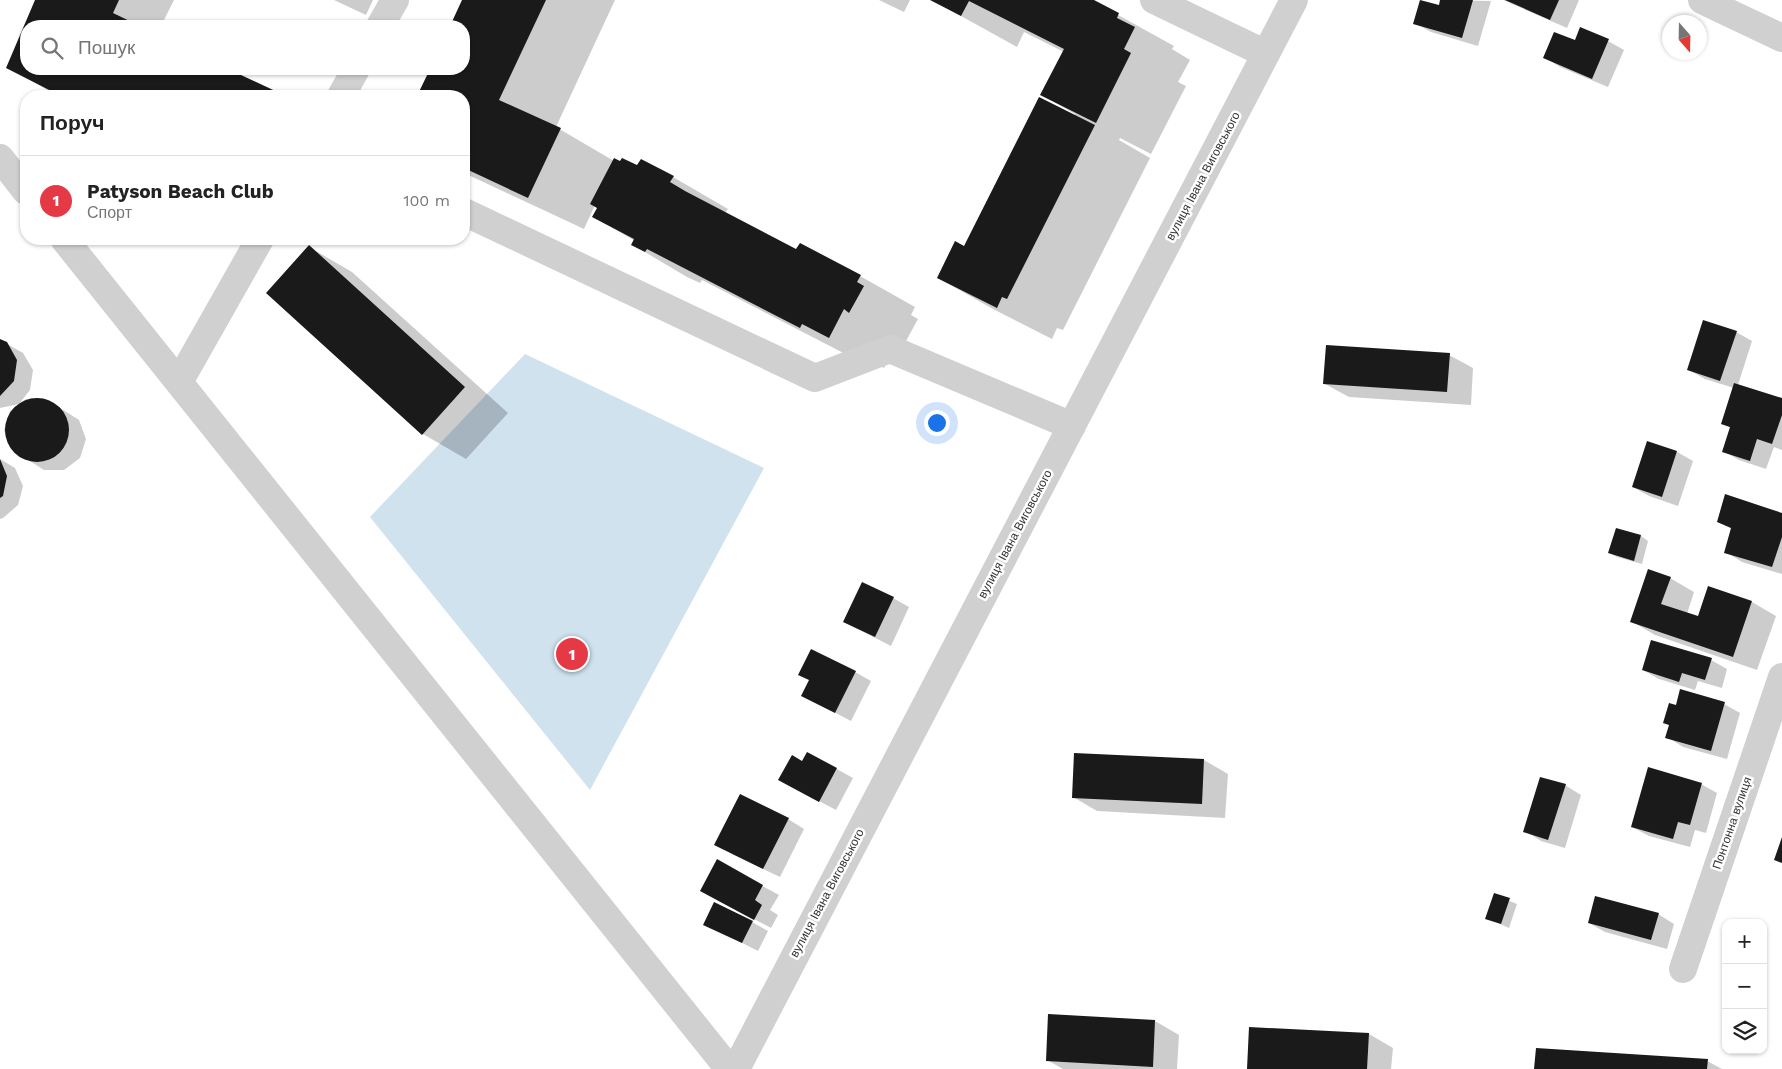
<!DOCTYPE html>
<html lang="uk">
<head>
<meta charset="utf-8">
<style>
  body { margin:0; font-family:"Work Sans",sans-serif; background:#f6f6f6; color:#222 }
  .controls { position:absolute; right:15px; bottom:15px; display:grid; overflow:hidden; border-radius:10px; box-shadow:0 1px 4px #0004 }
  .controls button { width:45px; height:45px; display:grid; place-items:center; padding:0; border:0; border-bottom:1px solid #e0e0e0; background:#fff; color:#222; font:25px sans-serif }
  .compass { position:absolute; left:1662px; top:15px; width:45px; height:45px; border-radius:50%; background:#fff; box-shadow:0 1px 4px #0004; rotate:160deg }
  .you { position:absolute; left:936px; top:422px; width:18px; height:18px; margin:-12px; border:4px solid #fff; border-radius:50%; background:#1a73e8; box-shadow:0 0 0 8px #1a73e833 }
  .badge { display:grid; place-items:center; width:32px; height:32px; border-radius:50%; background:#e63946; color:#fff; font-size:16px; font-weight:700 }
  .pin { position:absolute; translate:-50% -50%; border:2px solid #fff; box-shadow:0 1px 5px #0006 }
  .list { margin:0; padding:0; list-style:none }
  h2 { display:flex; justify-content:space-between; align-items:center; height:65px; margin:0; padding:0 20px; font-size:21px }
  h2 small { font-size:16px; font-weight:400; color:#767676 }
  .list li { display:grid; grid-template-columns:32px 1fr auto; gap:15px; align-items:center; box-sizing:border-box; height:90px; padding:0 20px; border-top:1px solid #e0e0e0 }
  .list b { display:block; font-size:19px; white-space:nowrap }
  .list p { margin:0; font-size:16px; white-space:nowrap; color:#767676 }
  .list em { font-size:16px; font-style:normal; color:#767676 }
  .icon { flex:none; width:28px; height:28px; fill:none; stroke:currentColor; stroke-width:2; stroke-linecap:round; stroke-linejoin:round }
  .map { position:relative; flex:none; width:1782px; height:1069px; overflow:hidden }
  .search { position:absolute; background:#fff; box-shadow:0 1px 4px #0004; left:20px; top:20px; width:450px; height:55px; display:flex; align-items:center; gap:12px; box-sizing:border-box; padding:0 18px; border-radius:20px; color:#767676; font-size:19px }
  .panel { position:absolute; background:#fff; box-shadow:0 1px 4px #0004; left:20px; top:90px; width:450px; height:155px; border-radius:20px }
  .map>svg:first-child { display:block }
  .water { fill:#cfe2ee }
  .shadow { fill:#0003 }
  .building { fill:#1a1a1a }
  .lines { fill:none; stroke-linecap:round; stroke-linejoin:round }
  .minor { stroke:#d0d0d0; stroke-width:28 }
  .labels { text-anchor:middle; stroke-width:5; stroke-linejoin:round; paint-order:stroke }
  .street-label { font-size:12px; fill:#333; stroke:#fff }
</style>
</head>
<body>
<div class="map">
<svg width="1782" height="1069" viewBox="0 0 1782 1069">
  <rect width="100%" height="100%" fill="#fff"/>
  <path class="water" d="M525,354L764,468L590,790L370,517Z"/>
  <path class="shadow" d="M37,0H174L161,26H26V69H226L283,96H58L7,67Z
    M334,0H373L366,15Z
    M464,0H615L556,127L614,161L673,177L728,209L725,213L797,251L860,276L915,307L911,315L918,319L905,343L899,340L884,368L857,354L855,359L702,280L700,283L687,277L633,245L635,241L594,217L598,208L595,205L584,229L464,173V96H419L432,69H464V26H451Z
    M879,0H910L904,12Z
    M932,0H1091L1174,46L1172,49L1190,60L1178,82L1186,86L1151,154L1120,138L1119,140L1150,158L1063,330L1057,328L1052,339L993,309L938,278L965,248L1074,116L1075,114L1042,95L1064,52L1024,32L1017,47Z
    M1442,0L1491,1L1478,46L1431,32L1415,23L1440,6Z
    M1503,0H1579L1567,28Z
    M1608,41L1624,50L1608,87L1560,67L1544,57Z
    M309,247L352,272L508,413L466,459L423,434L267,293Z
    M1736,332L1752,341L1738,385L1782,400V450L1774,447L1766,469L1739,460L1723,451L1731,428L1722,424L1734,388L1705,379L1689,370Z
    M0,340L23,353L33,370L30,390L19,404L0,408Z
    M1449,355L1473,368L1471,405L1349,397L1325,384Z
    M26,399H46L79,420L86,439L80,458L64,470H44L11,449L4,430L10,411Z
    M1648,442L1677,452L1693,461L1678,506L1649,496L1633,487Z
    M0,459L15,468L23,486L18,505L3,518L0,519Z
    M1782,515V574L1742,562L1726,552L1732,529L1718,521Z
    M1617,529L1641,536L1648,541L1642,564L1617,557L1609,553Z
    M1670,578L1694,592L1687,614L1698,618L1709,588L1752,602L1776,616L1757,670L1655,635L1631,621Z
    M893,598L909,607L891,646L844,622Z
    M1711,660L1727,669L1722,688L1698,681L1695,690L1659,679L1643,670Z
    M855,672L871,681L851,721L803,696Z
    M1724,704L1740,713L1727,759L1683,747L1667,737L1677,706Z
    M808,753L853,778L836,810L796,789L803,762Z
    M1204,760L1228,774L1225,818L1097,811L1073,797Z
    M1701,784L1717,793L1706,833L1695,830L1690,847L1649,836L1632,827Z
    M1565,785L1581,795L1565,848L1541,841L1525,831Z
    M788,819L804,829L780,877L732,854Z
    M717,861L779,895L770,910L778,915L771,928L717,900Z
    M1495,895L1517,904L1509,928L1487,918Z
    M1658,914L1674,924L1667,949L1605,932L1589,923Z
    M752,922L768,931L758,951L705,924Z
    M1155,1021L1179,1035L1177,1069H1063L1047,1060Z
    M1369,1034L1393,1048L1391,1069H1249Z
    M1707,1061L1722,1069H1536Z"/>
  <path class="building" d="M35,0H119L113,13L140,26H26V69H228L286,96H61L6,68Z
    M462,0H546L499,100L561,128L528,198L464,168V96H417L430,69H464V26H450Z
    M930,0H1094L1119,13L1117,18L1135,27L1124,49L1131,53L1096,123L1040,95L1064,49L969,1L961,16Z
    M1420,0L1439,5L1440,0H1473L1462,38L1413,24Z
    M1505,0H1559L1550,20Z
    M1580,27L1609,39L1592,79L1543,58L1554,32L1575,40Z
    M1039,97L1095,125L1007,299L1002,297L997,308L937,278L955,241L964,246Z
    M614,158L620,161L622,158L637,165L641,159L674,176L670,182L685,191L796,249L800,243L861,275L857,282L864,286L849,313L844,309L829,338L802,324L800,328L647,249L645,252L631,245L634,239L592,217L597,208L590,204Z
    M309,245L465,387L422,435L266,293Z
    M1703,320L1737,331L1720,381L1687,370Z
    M0,339L7,342L17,360L14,381L0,396Z
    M1326,345L1450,353L1447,392L1323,384Z
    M1734,383L1782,398V415L1772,444L1757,439L1750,461L1722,452L1730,427L1721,424Z
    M5 430a32 32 0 1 1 64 0a32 32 0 1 1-64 0Z
    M1647,441L1677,451L1662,497L1632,487Z
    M0,459L7,476L3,496L0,498Z
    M1725,494L1782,513V537L1772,567L1724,553L1731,528L1717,522Z
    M1616,528L1641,535L1634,561L1608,553Z
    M1648,569L1671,577L1661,604L1698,616L1708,586L1752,601L1733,657L1630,622Z
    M862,582L894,597L875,637L843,622Z
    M1651,640L1712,658L1705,680L1682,673L1679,682L1642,670Z
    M811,649L856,671L835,713L801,696L809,680L798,675Z
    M1680,689L1725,702L1711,751L1665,738L1669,725L1663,723L1669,703L1676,705Z
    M807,752L837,768L819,802L778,780L792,755L802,761Z
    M1074,753L1204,759L1202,804L1072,798Z
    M1648,767L1702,783L1690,825L1678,822L1673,839L1631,827Z
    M1540,777L1566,784L1548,840L1523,832Z
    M740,794L789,818L763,869L714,845Z
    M1782,837V863L1774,860Z
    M717,859L763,885L755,900L762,905L754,920L700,891Z
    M1494,893L1510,898L1501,924L1485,919Z
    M1595,896L1659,913L1651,940L1588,923Z
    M714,902L753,921L742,943L703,925Z
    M1048,1014L1155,1020L1153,1067L1046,1061Z
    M1249,1027L1369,1033L1367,1069H1247Z
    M1536,1048L1708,1059L1707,1069H1534Z"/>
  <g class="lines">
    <path class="minor" d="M1154,0L1266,54
      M1702,0L1782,38
      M380,26L395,0
      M341,96L356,69
      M0,158L26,191
      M464,212L815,378L890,349L1072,426
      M64,239L729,1069
      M179,382L260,239
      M1683,969L1782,677
      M736,1069L1294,0"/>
  </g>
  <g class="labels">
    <g class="street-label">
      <text transform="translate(1203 176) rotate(-62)" y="4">вулиця Івана Виговського</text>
      <text transform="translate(1015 534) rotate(-62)" y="4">вулиця Івана Виговського</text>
      <text transform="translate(1732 823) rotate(-71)" y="4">Понтонна вулиця</text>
      <text transform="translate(827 893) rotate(-62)" y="4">вулиця Івана Виговського</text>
    </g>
  </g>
</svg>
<div class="controls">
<button>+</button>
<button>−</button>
<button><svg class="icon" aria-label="layers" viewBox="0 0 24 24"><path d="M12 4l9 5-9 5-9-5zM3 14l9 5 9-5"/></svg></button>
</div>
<svg class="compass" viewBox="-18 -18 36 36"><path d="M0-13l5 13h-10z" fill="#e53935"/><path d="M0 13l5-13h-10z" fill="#767676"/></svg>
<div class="you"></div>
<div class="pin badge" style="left:572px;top:654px">1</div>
<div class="search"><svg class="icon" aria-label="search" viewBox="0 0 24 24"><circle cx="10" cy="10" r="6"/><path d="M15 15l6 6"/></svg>Пошук</div>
<section class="panel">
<h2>Поруч<small></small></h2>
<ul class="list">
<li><span class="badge">1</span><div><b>Patyson Beach Club</b><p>Спорт</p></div><em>100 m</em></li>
</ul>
</section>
</div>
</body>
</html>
